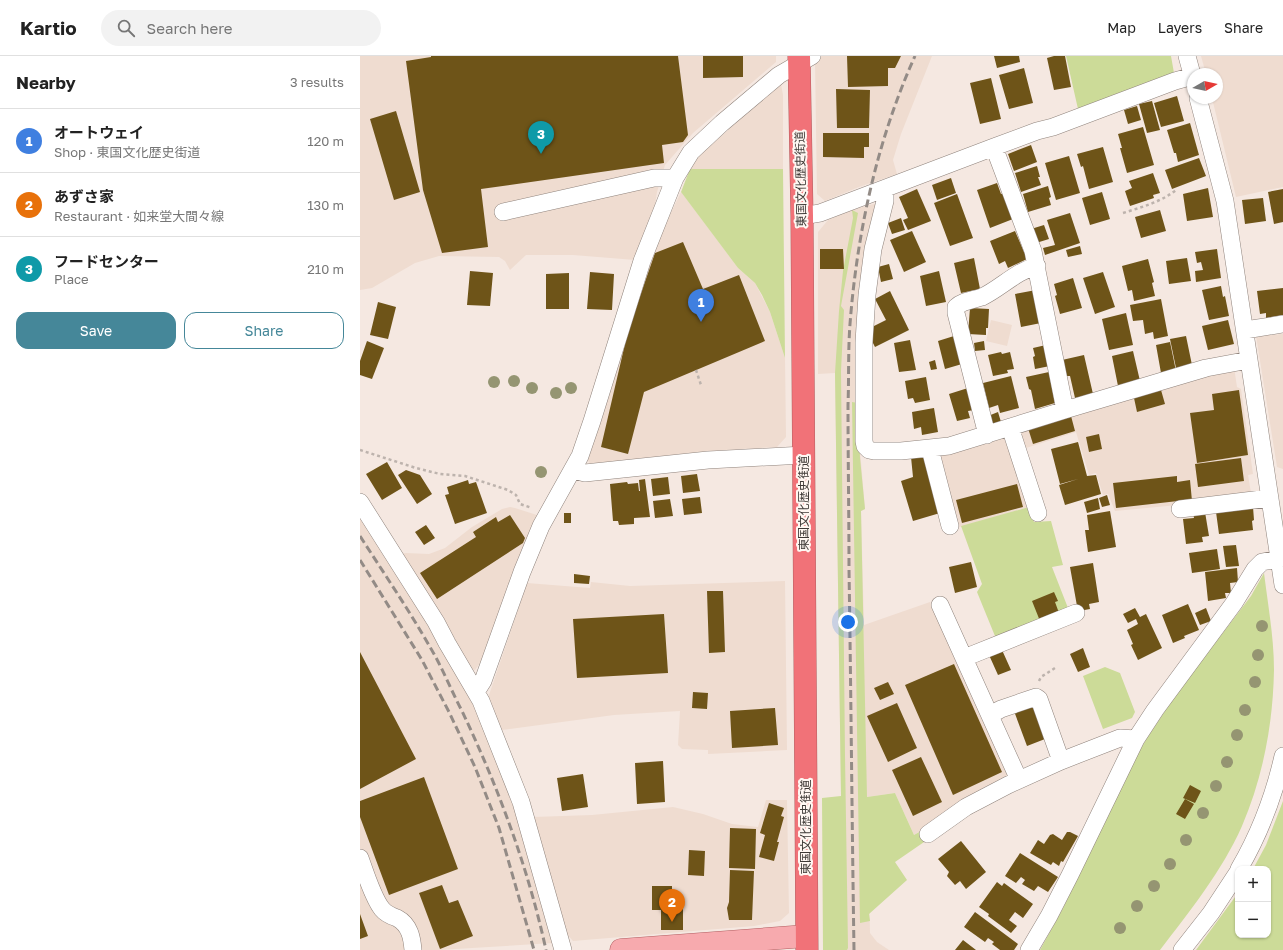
<!DOCTYPE html>
<html lang="en">
<head>
<meta charset="utf-8">
<style>
  body { margin:0; font-family:"Golos Text","Noto Sans JP",sans-serif; background:#f2f2f2; color:#222 }
  .controls { position:absolute; right:12px; bottom:12px; display:grid; overflow:hidden; border-radius:8px; box-shadow:0 1px 3px #0004 }
  .controls button { width:36px; height:36px; display:grid; place-items:center; padding:0; border:0; border-bottom:1px solid #e0e0e0; background:#fff; color:#222; font:20px sans-serif }
  .compass { position:absolute; left:827px; top:12px; width:36px; height:36px; border-radius:50%; background:#fff; box-shadow:0 1px 3px #0004; rotate:81deg }
  .you { position:absolute; left:488px; top:566px; width:14px; height:14px; margin:-10px; border:3px solid #fff; border-radius:50%; background:#1a73e8; box-shadow:0 0 0 6px #1a73e833 }
  .badge { display:grid; place-items:center; width:26px; height:26px; border-radius:50%; background:#458799; color:#fff; font-size:13px; font-weight:700 }
  .pin { position:absolute; translate:-50% -33px; filter:drop-shadow(0 1px 2px #0008) }
  .pin::after { content:''; position:absolute; top:21px; width:14px; height:12px; background:inherit; clip-path:polygon(0 0,100% 0,50% 100%) }
  .list { margin:0; padding:0; list-style:none }
  h2 { display:flex; justify-content:space-between; align-items:center; height:52px; margin:0; padding:0 16px; font-size:17px }
  h2 small { font-size:13px; font-weight:400; color:#767676 }
  .list li { display:grid; grid-template-columns:26px 1fr auto; gap:12px; align-items:center; box-sizing:border-box; height:64px; padding:0 16px; border-top:1px solid #e0e0e0 }
  .list b { display:block; font-size:15px; white-space:nowrap }
  .list p { margin:0; font-size:13px; white-space:nowrap; color:#767676 }
  .list em { font-size:13px; font-style:normal; color:#767676 }
  .actions { display:flex; gap:8px; padding:12px 16px }
  .actions a { flex:1; padding:9px 0; border:1px solid #458799; border-radius:12px; text-align:center; font-size:14px; color:#458799 }
  .actions .main { background:#458799; color:#fff }
  .icon { flex:none; width:22px; height:22px; fill:none; stroke:currentColor; stroke-width:2; stroke-linecap:round; stroke-linejoin:round }
  .map { position:relative; flex:none; width:923px; height:894px; overflow:hidden }
  header { display:flex; align-items:center; gap:24px; box-sizing:border-box; height:56px; padding:0 20px; background:#fff; border-bottom:1px solid #e0e0e0 }
  header strong { font-size:19px }
  nav { display:flex; gap:22px; margin-inline-start:auto; font-size:14px }
  .search { width:280px; height:36px; background:#f2f2f2; display:flex; align-items:center; gap:10px; box-sizing:border-box; padding:0 14px; border-radius:22px; color:#767676; font-size:15px }
  main { display:flex }
  aside { flex:1; background:#fff }
  .map>svg:first-child { display:block }
  .built { fill:#efdcd0 }
  .green { fill:#ccdb98 }
  .building { fill:#6e5418 }
  .lines { fill:none; stroke-linecap:round; stroke-linejoin:round }
  .minor-casing { stroke:#8f837c; stroke-width:18 }
  .major-casing { stroke:#b25e61; stroke-width:23 }
  .highway-casing { stroke:#b25e61; stroke-width:23 }
  .path { stroke:#bdb3ad; stroke-width:2.5; stroke-dasharray:3 3; stroke-linecap:butt }
  .minor { stroke:#fff; stroke-width:17 }
  .major { stroke:#f7aaae; stroke-width:22 }
  .highway { stroke:#f17278; stroke-width:22 }
  .rail { stroke:#938b86; stroke-width:3; stroke-dasharray:8 4; stroke-linecap:butt }
  .tree { fill:#959572 }
  .labels { text-anchor:middle; stroke-width:4; stroke-linejoin:round; paint-order:stroke }
  .street-label { font-size:12px; fill:#3e3936; stroke:#fff7f2 }
</style>
</head>
<body>
<header>
<strong>Kartio</strong>
<div class="search"><svg class="icon" aria-label="search" viewBox="0 0 24 24"><circle cx="10" cy="10" r="6"/><path d="M15 15l6 6"/></svg>Search here</div>
<nav><a>Map</a><a>Layers</a><a>Share</a></nav>
</header>
<main>
<aside>
<h2>Nearby<small>3 results</small></h2>
<ul class="list">
<li><span class="badge" style="background:#3f7fe0">1</span><div><b>オートウェイ</b><p>Shop · 東国文化歴史街道</p></div><em>120 m</em></li>
<li><span class="badge" style="background:#e8710a">2</span><div><b>あずさ家</b><p>Restaurant · 如来堂大間々線</p></div><em>130 m</em></li>
<li><span class="badge" style="background:#0f9aa8">3</span><div><b>フードセンター</b><p>Place</p></div><em>210 m</em></li>
</ul>
<div class="actions"><a class="main">Save</a><a>Share</a></div>
</aside>
<div class="map">
<svg width="923" height="894" viewBox="0 0 923 894">
  <rect width="100%" height="100%" fill="#f5e8e1"/>
  <path class="built" d="M0,0H416V6L333,77L305,109L297,136L295,149L275,204L213,199H166L150,214L145,205L139,201L79,200L55,207L12,232L0,234Z
    M460,0H572L541,78L533,104L537,118L499,131L465,145L457,138L455,5Z
    M841,0H923V131L876,141L852,42H857V18H846Z
    M421,28L423,39V113H330L335,103L366,76L392,51Z
    M321,136L378,212L395,227L410,256L425,302L426,381L417,391L348,395L275,403L232,410L226,402L287,206Z
    M517,147L499,382L505,453L501,455L504,569L570,546L648,720L554,779L535,737L507,741L510,877L517,886L529,894H484L481,740L475,317L458,318V176L468,164L492,154Z
    M631,264L652,269L647,290L626,285Z
    M923,278V413L917,411L896,280Z
    M874,311L877,331L881,333L893,418L888,419L891,437L818,449L755,455L748,438L743,439L736,417L729,419L716,376L663,393L659,379L667,371Z
    M643,379L647,381L669,451L596,472L573,398Z
    M150,451L155,452L180,460L125,600L115,614L111,613L41,498L46,497L69,498L85,492L112,471L142,453Z
    M0,458L47,531L104,630L116,655L154,746L193,887L79,894H0Z
    M425,525L427,694L348,698V694L322,693L318,689L320,655L254,659L142,674L134,657L128,642L167,527L230,532L231,526L270,530Z
    M406,744H427L429,857L420,865L394,870L213,885L206,877L173,761L232,759L313,751L343,758L372,768L398,771Z"/>
  <path class="green" d="M706,0H811L814,17L718,53Z
    M330,113H423L425,302L410,256L402,239L395,227L378,212L321,136Z
    M492,154L498,157L481,250L484,254L481,315L485,700L488,892L487,894H463L462,742L481,740L475,317L479,255L483,215L493,162Z
    M492,346L498,347L500,402L505,453L501,455L507,741L535,737L554,779L561,775L567,784L535,806L547,824L509,858L510,865L500,867Z
    M669,451L674,466L691,465L703,509L692,511L708,552L637,585L617,536L622,528L601,470Z
    M904,517C908,549 914,582 914,614C913,668 903,721 882,770C862,815 830,855 800,894H680L703,852L772,708L787,682L817,637L891,540Z
    M745,611L760,617L775,656L772,662L743,673L723,620Z
    M923,745V894H836L878,837V879H908V813H893L906,789Z"/>
  <path class="building" d="M71,0H318L328,79L323,86L302,89L304,107L121,133L128,191L82,197L63,134L46,5L71,1Z
    M343,0H383V21L343,22Z
    M487,0H541L535,12H528V30L488,31Z
    M634,0H659L660,6L637,12Z
    M694,0H705L711,31L694,34L687,2Z
    M664,12L673,47L649,53L639,19Z
    M631,22L641,63L620,68L610,27Z
    M476,33L510,34L509,72H477Z
    M817,40L824,65L801,71L794,47Z
    M792,45L800,74L787,77L779,48Z
    M777,50L781,64L768,68L764,54Z
    M36,55L60,136L34,144L10,63Z
    M830,67L839,99L818,106L816,97H814L807,74Z
    M783,71L794,109L767,117L760,92H762L758,78Z
    M463,77H509V91H504V102L463,101Z
    M671,89L677,106L654,115L648,98Z
    M743,91L753,126L729,133L723,110L721,111L717,98Z
    M709,100L720,137L696,144L685,107Z
    M839,102L846,120L812,133L805,114Z
    M677,110L680,121H678L681,129L661,136L655,117Z
    M793,117L800,137L793,139L794,142L770,150L765,135L772,132L769,125Z
    M591,122L596,137L577,144L572,129Z
    M637,127L641,138L644,137L653,163L630,172L617,134Z
    M688,130L691,141L689,142L691,149L668,156L663,138Z
    M848,132L853,161L827,165L823,138Z
    M557,133L571,165L548,174L543,164L548,162L539,141Z
    M923,133V166L914,168L908,136Z
    M742,136L750,163L730,169L722,142Z
    M597,138L613,182L590,190L574,147Z
    M903,142L906,165L885,168L882,144Z
    M800,154L806,175L781,182L775,161Z
    M710,157L720,187L685,199L683,192L695,189L687,164Z
    M541,162L545,174L532,178L528,167Z
    M684,169L689,183L676,187L671,173Z
    M552,175L566,206L544,216L530,184Z
    M655,175L667,203L648,212L645,205L639,208L630,185Z
    M323,186L343,233L379,219L405,285L284,336L268,398L241,391L268,275L295,197Z
    M720,190L722,198L708,201L706,194Z
    M460,193H483L484,213H460Z
    M857,193L861,222L836,226L835,215L843,214L841,206L837,207L835,196Z
    M614,202L620,233L601,237L594,207Z
    M827,202L831,225L809,228L806,205Z
    M788,203L794,226L792,227L795,240L774,245L772,234L768,235L762,210Z
    M529,208L533,223L521,226L518,211Z
    M110,215L133,217L130,250L107,249Z
    M579,215L586,246L566,250L560,220Z
    M230,216L254,218L252,254L227,253Z
    M743,216L755,251L735,258L723,222Z
    M209,217V253H186V218Z
    M713,222L722,252L700,258L695,240L697,239L694,228Z
    M861,230L863,241L865,240L869,260L849,264L842,234Z
    M923,232V259L906,262V257L900,258L897,235Z
    M676,234L681,267L661,271L655,238Z
    M530,235L549,274L515,291L510,281L513,280L510,272L526,264L515,243Z
    M801,243L808,280L794,283L793,276L785,278L783,264L773,265L770,249Z
    M18,246L36,251L28,283L10,279Z
    M610,252L629,253L628,272H626V279L608,278Z
    M766,257L773,289L749,294L742,263Z
    M868,264L874,288L848,294L842,270Z
    M594,280L602,308L585,313L578,285Z
    M826,280L832,309L816,312L810,283Z
    M550,284L556,314L539,316L534,287Z
    M7,285L24,292L12,323L0,319V305Z
    M624,285L625,294L615,295L614,287Z
    M810,286L816,315L801,317L796,289Z
    M686,289L690,310L675,313L673,301L675,300L673,292Z
    M773,295L780,325L758,330L752,300Z
    M641,296L642,298L650,296L654,313L647,314L648,317L633,320L628,299Z
    M724,299L733,338L715,342L710,320H705L702,304Z
    M575,304L577,313L571,314L569,306Z
    M689,316L695,347L675,353L671,334L669,333L666,321Z
    M651,320L659,352L640,357L638,349L629,352L623,327Z
    M566,321L570,344L555,347L553,342L548,343L545,325Z
    M608,332L614,354L608,355L610,362L597,365L589,338Z
    M801,334L805,348L777,356L774,342Z
    M879,334L888,399L837,407L830,357L854,354L852,338Z
    M574,352L578,376L562,379L561,371L554,373L552,356Z
    M638,356L641,366L631,369L628,360Z
    M711,360L715,375L673,388L668,372Z
    M739,378L742,393L729,396L726,381Z
    M718,386L727,420L736,419L741,438L705,449L699,429L718,423L700,428L691,393Z
    M551,401H566L580,457L553,465L541,425L553,421Z
    M881,402L884,425L838,431L835,408Z
    M27,406L42,432L22,444L6,418Z
    M46,414L60,419L72,438L57,448L38,419Z
    M337,418L340,435L323,437L321,420Z
    M817,420V426L830,424L832,445L818,447V445L756,452L753,427Z
    M308,421L310,438L293,440L291,423Z
    M285,423L290,461L274,462V468L259,469L258,465H253L250,428L267,426L268,428L278,427L279,435H280L279,424Z
    M108,424L109,428L116,426L127,457L95,468L85,439L89,438L87,431Z
    M657,428L663,451L602,467L596,444Z
    M747,439L750,449L742,451L739,442Z
    M340,441L342,457L324,459L322,443Z
    M738,442L740,453L727,457L724,446Z
    M310,443L313,460L295,462L293,445Z
    M893,451L894,464L892,465L893,474L859,478L856,456Z
    M750,455L756,491L728,496L725,474H729L727,459Z
    M845,456L849,480L842,481L843,486L826,488L823,463L834,462L833,457Z
    M204,457H211V467H204Z
    M150,459L165,482L163,487L77,543L60,517L116,481L113,476L136,461L138,466Z
    M66,469L75,482L64,489L55,476Z
    M876,489L879,510L866,511L863,490Z
    M857,493L860,513L832,517L829,497Z
    M611,506L617,531L595,537L589,511Z
    M733,507L739,546L729,548L730,553L719,555L717,550L710,511Z
    M877,512L878,526L870,527L871,537H865L866,542L848,545L845,516Z
    M214,518L230,520L229,528L214,527Z
    M347,535H363L365,596L349,597Z
    M694,536L698,545L695,546L699,557L680,565L672,545Z
    M828,548L839,574L824,580L825,582L813,587L802,559Z
    M775,552L780,561L786,558L802,592L778,604L771,589L773,588L767,574L778,568L776,563L768,567L763,558Z
    M846,552L851,565L840,569L835,557Z
    M304,558L308,617L217,622L213,563Z
    M723,592L730,611L718,616L710,598Z
    M642,594L651,614L638,619L629,599Z
    M0,596L56,703L0,733Z
    M594,608L642,716L593,739L545,629Z
    M528,626L534,638L520,644L514,632Z
    M333,636L348,637L347,653L332,652Z
    M537,647L557,692L528,706L507,660Z
    M673,648L685,683L667,690L654,655Z
    M415,652L418,689L372,692L370,655Z
    M561,701L582,746L553,760L532,714Z
    M303,705L305,746L277,748L275,707Z
    M223,718L228,751L202,755L197,722Z
    M64,721L98,813L29,839L0,761V745Z
    M830,729L841,735L835,747L823,742Z
    M825,743L834,748L825,763L816,758Z
    M409,747L424,752L421,760L424,761L417,786H419L414,805L399,801L405,779L400,777Z
    M370,772L396,773L395,813L369,812Z
    M707,776H710L718,780L703,806L701,805L699,810L693,806L691,809L670,797L678,784L684,788L690,779L693,778L702,784Z
    M601,785L626,816L606,833L600,825L595,829L587,820L589,816L578,803Z
    M329,794L345,795L344,820L328,819Z
    M660,797L698,821L688,836L678,830L674,835L662,828L665,824L661,821L656,827L645,820Z
    M370,814L394,815L392,864H369L367,852L369,846Z
    M637,826L642,830L644,827L673,848L663,862L655,856L649,864L657,870L651,877L628,860L629,858L619,851Z
    M82,829L89,847L98,844L113,880L80,893L59,837Z
    M292,830H312V837H317V852H323V874H301V854H292Z
    M615,856L658,888L654,894H640L632,888L634,886L628,882L625,886L604,871Z
    M0,858L8,880L0,883Z
    M603,884L616,894H595Z"/>
  <g class="lines">
    <defs>
      <path id="minor" d="M827,0L833,22
        M838,42L865,145L923,529
        M634,91L673,195L705,354
        M525,133V145L513,193L507,239L504,286V385L505,390L509,394L514,395H541L589,390L705,354L846,312L889,304
        M143,156L294,122H315
        M442,160L460,157L634,91L677,75L693,71L815,25L833,20
        M885,274L923,268
        M650,371L678,457
        M627,379L596,257V251C602,245 613,244 622,241C641,232 656,215 677,210
        M570,393L590,470
        M214,414L225,417L348,404L444,399
        M0,446L76,566L87,587L121,645L161,746L203,894
        M820,453L910,442
        M580,549L659,724
        M604,602L716,557
        M116,636L123,625L162,516L181,470L220,400L232,365L282,205L315,122L331,96L362,67L419,19L452,0
        M630,659L641,653L676,641L679,643L701,705
        M568,778L606,751L648,729L701,705L760,682L776,683
        M0,802C5,816 13,842 22,853C26,858 31,860 37,862C50,869 52,882 53,894
        M879,813C900,777 914,740 923,700
        M669,894L689,860L710,819L776,683L795,654L874,547L895,513L902,506L919,503
        M822,894L851,857L878,816"/>
      <path id="major" d="M261,894L446,880"/>
      <path id="highway" d="M439,0L442,160L447,894"/>
    </defs>
    <use href="#minor" class="minor-casing"/>
    <use href="#major" class="major-casing"/>
    <use href="#highway" class="highway-casing"/>
    <path class="path" d="M763,157C782,151 801,146 816,134
      M336,314L341,329
      M0,394L56,412L80,418L105,420L148,434L156,439L160,448L172,452
      M679,625L681,621L695,612"/>
    <use href="#minor" class="minor"/>
    <use href="#major" class="major"/>
    <use href="#highway" class="highway"/>
    <path class="rail" d="M0,480C25,519 51,557 74,598C84,616 92,636 102,655C138,731 168,811 186,894
      M0,504L62,604L89,656L115,711L139,772L174,894
      M494,894C492,767 491,640 489,513C489,458 488,404 488,349C489,322 488,295 490,268C497,177 517,84 555,0"/>
  </g>
  <g class="tree">
    <circle cx="154" cy="325" r="6"/>
    <circle cx="134" cy="326" r="6"/>
    <circle cx="172" cy="332" r="6"/>
    <circle cx="211" cy="332" r="6"/>
    <circle cx="196" cy="337" r="6"/>
    <circle cx="181" cy="416" r="6"/>
    <circle cx="902" cy="570" r="6"/>
    <circle cx="898" cy="599" r="6"/>
    <circle cx="895" cy="626" r="6"/>
    <circle cx="885" cy="654" r="6"/>
    <circle cx="877" cy="679" r="6"/>
    <circle cx="867" cy="706" r="6"/>
    <circle cx="856" cy="730" r="6"/>
    <circle cx="843" cy="757" r="6"/>
    <circle cx="826" cy="784" r="6"/>
    <circle cx="810" cy="808" r="6"/>
    <circle cx="794" cy="830" r="6"/>
    <circle cx="777" cy="850" r="6"/>
    <circle cx="760" cy="872" r="6"/>
  </g>
  <g class="labels">
    <g class="street-label">
      <text transform="translate(441 123) rotate(-91)" y="4">東国文化歴史街道</text>
      <text transform="translate(444 447) rotate(-90)" y="4">東国文化歴史街道</text>
      <text transform="translate(446 771) rotate(-90)" y="4">東国文化歴史街道</text>
    </g>
  </g>
</svg>
<div class="controls">
<button>+</button>
<button>−</button>
</div>
<svg class="compass" viewBox="-18 -18 36 36"><path d="M0-13l5 13h-10z" fill="#e53935"/><path d="M0 13l5-13h-10z" fill="#767676"/></svg>
<div class="you"></div>
<div class="pin badge" style="left:341px;top:266px;background:#3f7fe0">1</div>
<div class="pin badge" style="left:312px;top:866px;background:#e8710a">2</div>
<div class="pin badge" style="left:181px;top:98px;background:#0f9aa8">3</div>
</div>
</main>
</body>
</html>
